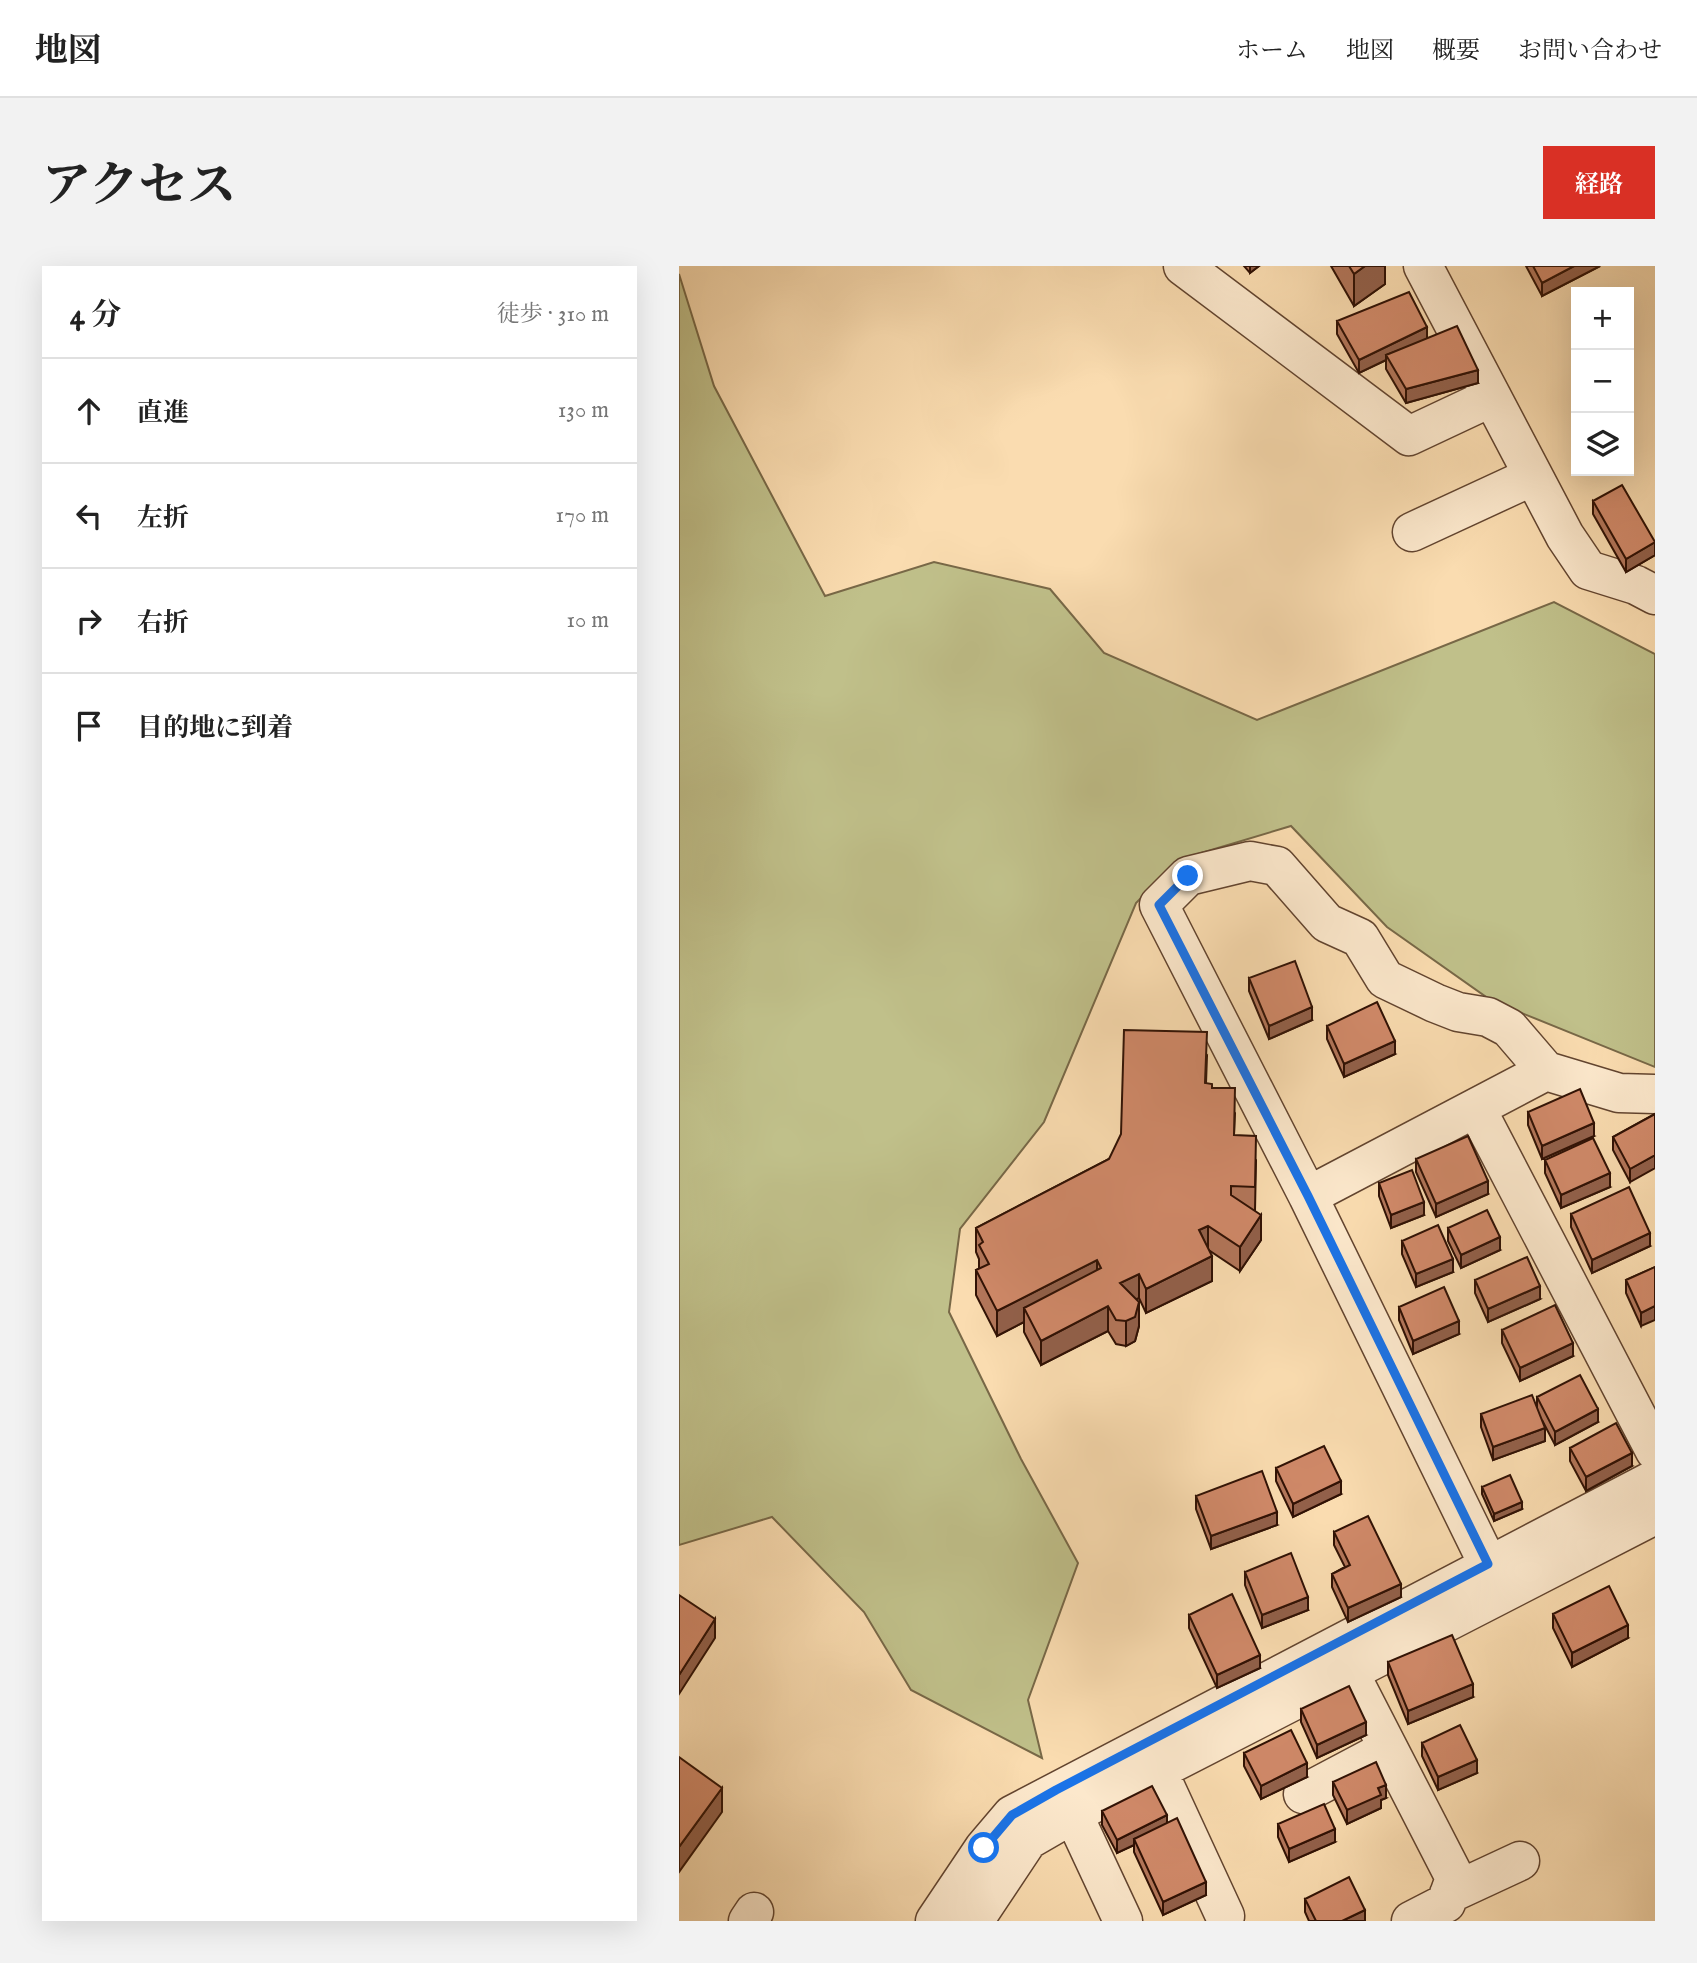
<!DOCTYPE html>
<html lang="ja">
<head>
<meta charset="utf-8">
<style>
  body { margin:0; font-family:"IM FELL English","Noto Serif JP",serif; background:#f2f2f2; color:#222 }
  .controls { position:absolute; right:21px; top:21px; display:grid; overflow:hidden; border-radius:0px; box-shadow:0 7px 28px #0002 }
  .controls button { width:63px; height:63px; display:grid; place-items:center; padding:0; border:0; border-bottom:2px solid #e0e0e0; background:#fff; color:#222; font:35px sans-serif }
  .stop { position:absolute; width:21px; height:21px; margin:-16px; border:5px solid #1a73e8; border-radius:50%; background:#fff }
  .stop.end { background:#1a73e8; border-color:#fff; box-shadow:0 2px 7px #0008 }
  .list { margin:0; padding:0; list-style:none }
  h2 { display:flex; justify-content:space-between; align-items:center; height:91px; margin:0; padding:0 28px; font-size:30px }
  h2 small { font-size:23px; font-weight:400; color:#767676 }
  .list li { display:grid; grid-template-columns:46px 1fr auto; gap:21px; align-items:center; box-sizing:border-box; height:105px; padding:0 28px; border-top:2px solid #e0e0e0 }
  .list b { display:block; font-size:26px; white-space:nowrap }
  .list em { font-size:23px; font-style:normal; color:#767676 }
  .icon { flex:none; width:38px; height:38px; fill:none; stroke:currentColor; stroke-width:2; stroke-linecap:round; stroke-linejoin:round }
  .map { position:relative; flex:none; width:976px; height:1655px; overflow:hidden; border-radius:0px }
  header { display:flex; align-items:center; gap:42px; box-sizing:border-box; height:98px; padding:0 35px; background:#fff; border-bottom:2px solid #e0e0e0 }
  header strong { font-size:33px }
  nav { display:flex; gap:38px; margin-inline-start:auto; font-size:24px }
  .intro { display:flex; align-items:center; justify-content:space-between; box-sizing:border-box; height:168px; padding:0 42px }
  h1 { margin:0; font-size:49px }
  .button { padding:18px 32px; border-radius:0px; background:#d93025; color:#fff; font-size:24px; font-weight:700 }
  main { display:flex; gap:42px; padding:0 42px }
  aside { flex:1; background:#fff; border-radius:0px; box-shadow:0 7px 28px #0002 }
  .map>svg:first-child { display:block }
  .green { fill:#c0c08a; stroke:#786847; stroke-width:2 }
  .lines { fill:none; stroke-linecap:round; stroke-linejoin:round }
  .minor-casing { stroke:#62442f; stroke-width:41 }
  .minor { stroke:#fce8cc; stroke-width:38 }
  .wall { fill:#b3765a; stroke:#301104; stroke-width:2 }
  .shaded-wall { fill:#92604a; stroke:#301104; stroke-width:2 }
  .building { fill:#d08969; stroke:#301104; stroke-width:2 }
  .route { stroke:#1a73e8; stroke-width:9 }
</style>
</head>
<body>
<header>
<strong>地図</strong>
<nav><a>ホーム</a><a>地図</a><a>概要</a><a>お問い合わせ</a></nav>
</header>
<div class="intro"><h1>アクセス</h1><a class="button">経路</a></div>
<main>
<aside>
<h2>4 分<small>徒歩 · 310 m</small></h2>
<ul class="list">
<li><svg class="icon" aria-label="ahead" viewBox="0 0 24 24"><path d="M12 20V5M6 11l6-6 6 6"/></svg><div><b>直進</b></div><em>130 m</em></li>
<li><svg class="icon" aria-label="left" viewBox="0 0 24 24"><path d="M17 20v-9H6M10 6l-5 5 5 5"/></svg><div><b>左折</b></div><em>170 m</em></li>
<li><svg class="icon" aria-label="right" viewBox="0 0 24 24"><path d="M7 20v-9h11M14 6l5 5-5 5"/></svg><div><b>右折</b></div><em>10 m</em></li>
<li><svg class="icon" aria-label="arrive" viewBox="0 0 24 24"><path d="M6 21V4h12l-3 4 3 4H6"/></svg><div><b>目的地に到着</b></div></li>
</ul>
</aside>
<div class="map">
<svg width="976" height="1655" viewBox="0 0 976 1655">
  <rect width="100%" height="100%" fill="#fadcb0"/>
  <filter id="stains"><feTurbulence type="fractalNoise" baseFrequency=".00286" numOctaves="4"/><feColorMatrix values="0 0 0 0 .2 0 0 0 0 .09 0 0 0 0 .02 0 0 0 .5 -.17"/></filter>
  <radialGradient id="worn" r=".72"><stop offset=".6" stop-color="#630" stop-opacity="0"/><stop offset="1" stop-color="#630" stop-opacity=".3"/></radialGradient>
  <path class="green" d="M0,8L35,120L146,330L255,296L371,323L425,387L578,454L875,336L976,388V801L813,735L708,661L612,560L499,594L457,637L365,856L281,963L270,1046L342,1193L399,1297L349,1434L363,1492L232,1424L185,1346L93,1251L0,1279Z"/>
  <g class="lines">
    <defs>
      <path id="minor" d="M504,0L730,170L813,131
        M744,0L886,270L909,304L957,319L976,329
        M733,266L854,210
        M797,842L976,1185
        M629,930L480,639L509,610L571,595L598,600L648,657L681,672L706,713L756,737L779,746L809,751L830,762L867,805
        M809,1298L629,930L867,805L940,827L976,828
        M670,1406L776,1612L767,1637L732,1655
        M479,1505L546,1650
        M624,1528L709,1483
        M394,1548L444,1655
        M770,1628L841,1595
        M69,1655L75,1646
        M256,1655L305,1582L333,1549L976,1213
        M295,1655L349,1574L394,1548L976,1249"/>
    </defs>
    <use href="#minor" class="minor-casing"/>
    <use href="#minor" class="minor"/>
  </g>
  <path class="wall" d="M565,0H580L571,7Z
    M652,0H706V18L675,40Z
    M847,0H921L863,30Z
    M658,55L748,73L799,117L727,137L707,103V94L680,107L658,68Z
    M914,235L976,289L947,306L914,248Z
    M570,712L633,754L590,773L570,725Z
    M648,760L716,788L665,811L648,773Z
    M528,790L527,817L533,822L556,847L555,869L577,894L576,945L582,974L561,1005L531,985L533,1015L467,1047L460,1032L457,1033L460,1060L456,1075L447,1080L437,1078L429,1065L362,1099L345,1066V1056L318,1070L297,1029V1004L300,1003V993L297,986V962L430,893Z
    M849,846L915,870L863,893L849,859Z
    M976,848L951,916L934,884V871Z
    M737,893L809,928L757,951L737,906Z
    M866,894L931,921L882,942L866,907Z
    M700,917L745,949L712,962L700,930Z
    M892,948L971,980L913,1007L892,961Z
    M769,962L821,984L782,1002L769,975Z
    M723,975L774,1006L737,1021L723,988Z
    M976,1001L962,1060L947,1027V1014Z
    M796,1014L861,1033L809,1056L796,1027Z
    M720,1041L780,1068L734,1088L720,1054Z
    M823,1064L894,1090L841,1115L823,1077Z
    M858,1131L919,1156L876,1179L863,1154L866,1175L814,1194L802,1161V1148L858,1141Z
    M891,1182L953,1200L907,1225L891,1195Z
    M597,1202L662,1228L614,1251L597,1215Z
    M803,1221L843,1243L815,1255L803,1228Z
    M517,1230L598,1259L532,1283L517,1243Z
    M655,1266L722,1331L669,1356L653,1321V1308L666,1301L655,1279Z
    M566,1306L629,1344L583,1362L566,1319Z
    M874,1348L949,1372L893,1401L874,1362Z
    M510,1349L581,1402L538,1422L510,1362Z
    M709,1396L794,1431L729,1458L709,1409Z
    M622,1443L687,1469L638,1492L622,1456Z
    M743,1477L798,1507L759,1524L743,1490Z
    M565,1487L628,1511L582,1533L565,1500Z
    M654,1516L707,1532L702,1534V1542L668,1558L654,1529Z
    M423,1545L488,1557L527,1629L484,1649L455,1586V1579L438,1587L423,1559Z
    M599,1558L656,1576L610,1596L599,1571Z
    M626,1633L686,1655H630L626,1646Z"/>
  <path class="shaded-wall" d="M571,0H580L571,7Z
    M686,0H706V18L675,40V8Z
    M895,0H921L863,30V17Z
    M748,61V74L707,89V94L680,107V94Z
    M799,104V117L727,137V123Z
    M976,276V289L947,306V293Z
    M633,741V754L590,773V760Z
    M716,775V788L665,811V798Z
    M915,857V870L863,893V880Z
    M976,889V902L951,916V903Z
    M931,907V921L882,942V929Z
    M809,915V928L757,951V938Z
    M745,936V949L712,962V949Z
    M582,949V974L561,1005V981Z
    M529,960V984L520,964Z
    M971,967V980L913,1007V994Z
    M821,971V984L782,1002V989Z
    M533,990V1015L467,1047V1023Z
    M774,993V1006L737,1021V1008Z
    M418,994V1018L345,1042V1056L318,1070V1045Z
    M460,1008V1032L441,1041V1017Z
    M861,1020V1033L809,1056V1043Z
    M460,1036V1060L456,1075L447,1080V1055Z
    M429,1040V1065L362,1099V1075Z
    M976,1040V1054L962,1060V1047Z
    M780,1055V1068L734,1088V1075Z
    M894,1077V1090L841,1115V1102Z
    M919,1143V1156L876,1179V1166Z
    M866,1162V1175L814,1194V1181Z
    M953,1187V1200L907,1225V1211Z
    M662,1215V1228L614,1251V1238Z
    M843,1236V1243L815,1255V1248Z
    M598,1246V1259L532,1283V1270Z
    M722,1318V1331L669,1356V1342Z
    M629,1331V1344L583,1362V1349Z
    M36,1353V1372L0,1428V1409Z
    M949,1359V1372L893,1401V1387Z
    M581,1389V1402L538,1422V1409Z
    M794,1418V1431L729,1458V1445Z
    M687,1456V1469L638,1492V1479Z
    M798,1494V1507L759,1524V1511Z
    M628,1497V1511L582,1533V1520Z
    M707,1519V1532L702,1534V1542L668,1558V1544L699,1522Z
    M43,1522V1546L0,1606V1581Z
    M488,1549V1562L455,1573V1579L438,1587V1574Z
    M656,1563V1576L610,1596V1583Z
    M527,1616V1629L484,1649V1636Z
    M686,1644V1655H663Z"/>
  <path class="building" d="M670,0H686L675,8Z
    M854,0H895L863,17Z
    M730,26L748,61L680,94L658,55Z
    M778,60L799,104L727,123L707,89Z
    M943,219L976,276L947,293L914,235Z
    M616,695L633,741L590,760L570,712Z
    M698,736L716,775L665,798L648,760Z
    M445,764L528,766L526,817L533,818V822H556L555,869L577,870L576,921L552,920V929L582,949L561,981L529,960L520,964L533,990L467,1023L460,1008L441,1017L460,1036L456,1051L447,1055L437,1054L429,1040L362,1075L345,1042L422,1002L418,994L318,1045L297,1004L310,998L300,979L304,976L297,962L430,893L442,868Z
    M901,823L915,857L863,880L849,846Z
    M976,848V889L951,903L934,871Z
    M789,870L809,915L757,938L737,893Z
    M914,872L931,907L882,929L866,894Z
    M733,904L745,936L712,949L700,917Z
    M950,921L971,967L913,994L892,948Z
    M808,944L821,971L782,989L769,962Z
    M759,959L774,993L737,1008L723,975Z
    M848,991L861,1020L809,1043L796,1014Z
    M976,1001V1040L962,1047L947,1014Z
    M765,1021L780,1055L734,1075L720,1041Z
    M876,1039L894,1077L841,1102L823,1064Z
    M901,1109L919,1143L876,1166L858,1131Z
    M853,1129L866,1162L814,1181L802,1148Z
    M937,1157L953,1187L907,1211L891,1182Z
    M645,1180L662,1215L614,1238L597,1202Z
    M583,1205L598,1246L532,1270L517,1230Z
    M831,1209L843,1236L815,1248L803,1221Z
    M689,1250L722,1318L669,1342L653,1308L671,1299L655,1266Z
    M612,1287L629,1331L583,1349L566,1306Z
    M930,1320L949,1359L893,1387L874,1348Z
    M553,1328L581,1389L538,1409L510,1349Z
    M0,1329L36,1353L0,1409Z
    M773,1369L794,1418L729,1445L709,1396Z
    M670,1420L687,1456L638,1479L622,1443Z
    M781,1459L798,1494L759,1511L743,1477Z
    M612,1464L628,1497L582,1520L565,1487Z
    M0,1491L43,1522L0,1581Z
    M697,1496L707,1519L699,1522L702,1529L668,1544L654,1516Z
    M473,1520L488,1549L438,1574L423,1545Z
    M645,1538L656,1563L610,1583L599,1558Z
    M498,1552L527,1616L484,1636L455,1573Z
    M670,1611L686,1644L663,1655H637L626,1633Z"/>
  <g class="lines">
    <path class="route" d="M305,1582L333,1549L377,1524L809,1298L629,930L480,639L509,610"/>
  </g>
  <rect width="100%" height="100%" filter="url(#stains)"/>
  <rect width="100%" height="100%" fill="url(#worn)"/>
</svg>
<div class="controls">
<button>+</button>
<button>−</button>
<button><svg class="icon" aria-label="layers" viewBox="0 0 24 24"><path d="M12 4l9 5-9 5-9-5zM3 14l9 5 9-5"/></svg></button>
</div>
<div class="stop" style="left:305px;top:1582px"></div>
<div class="stop end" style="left:509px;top:610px"></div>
</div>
</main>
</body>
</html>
